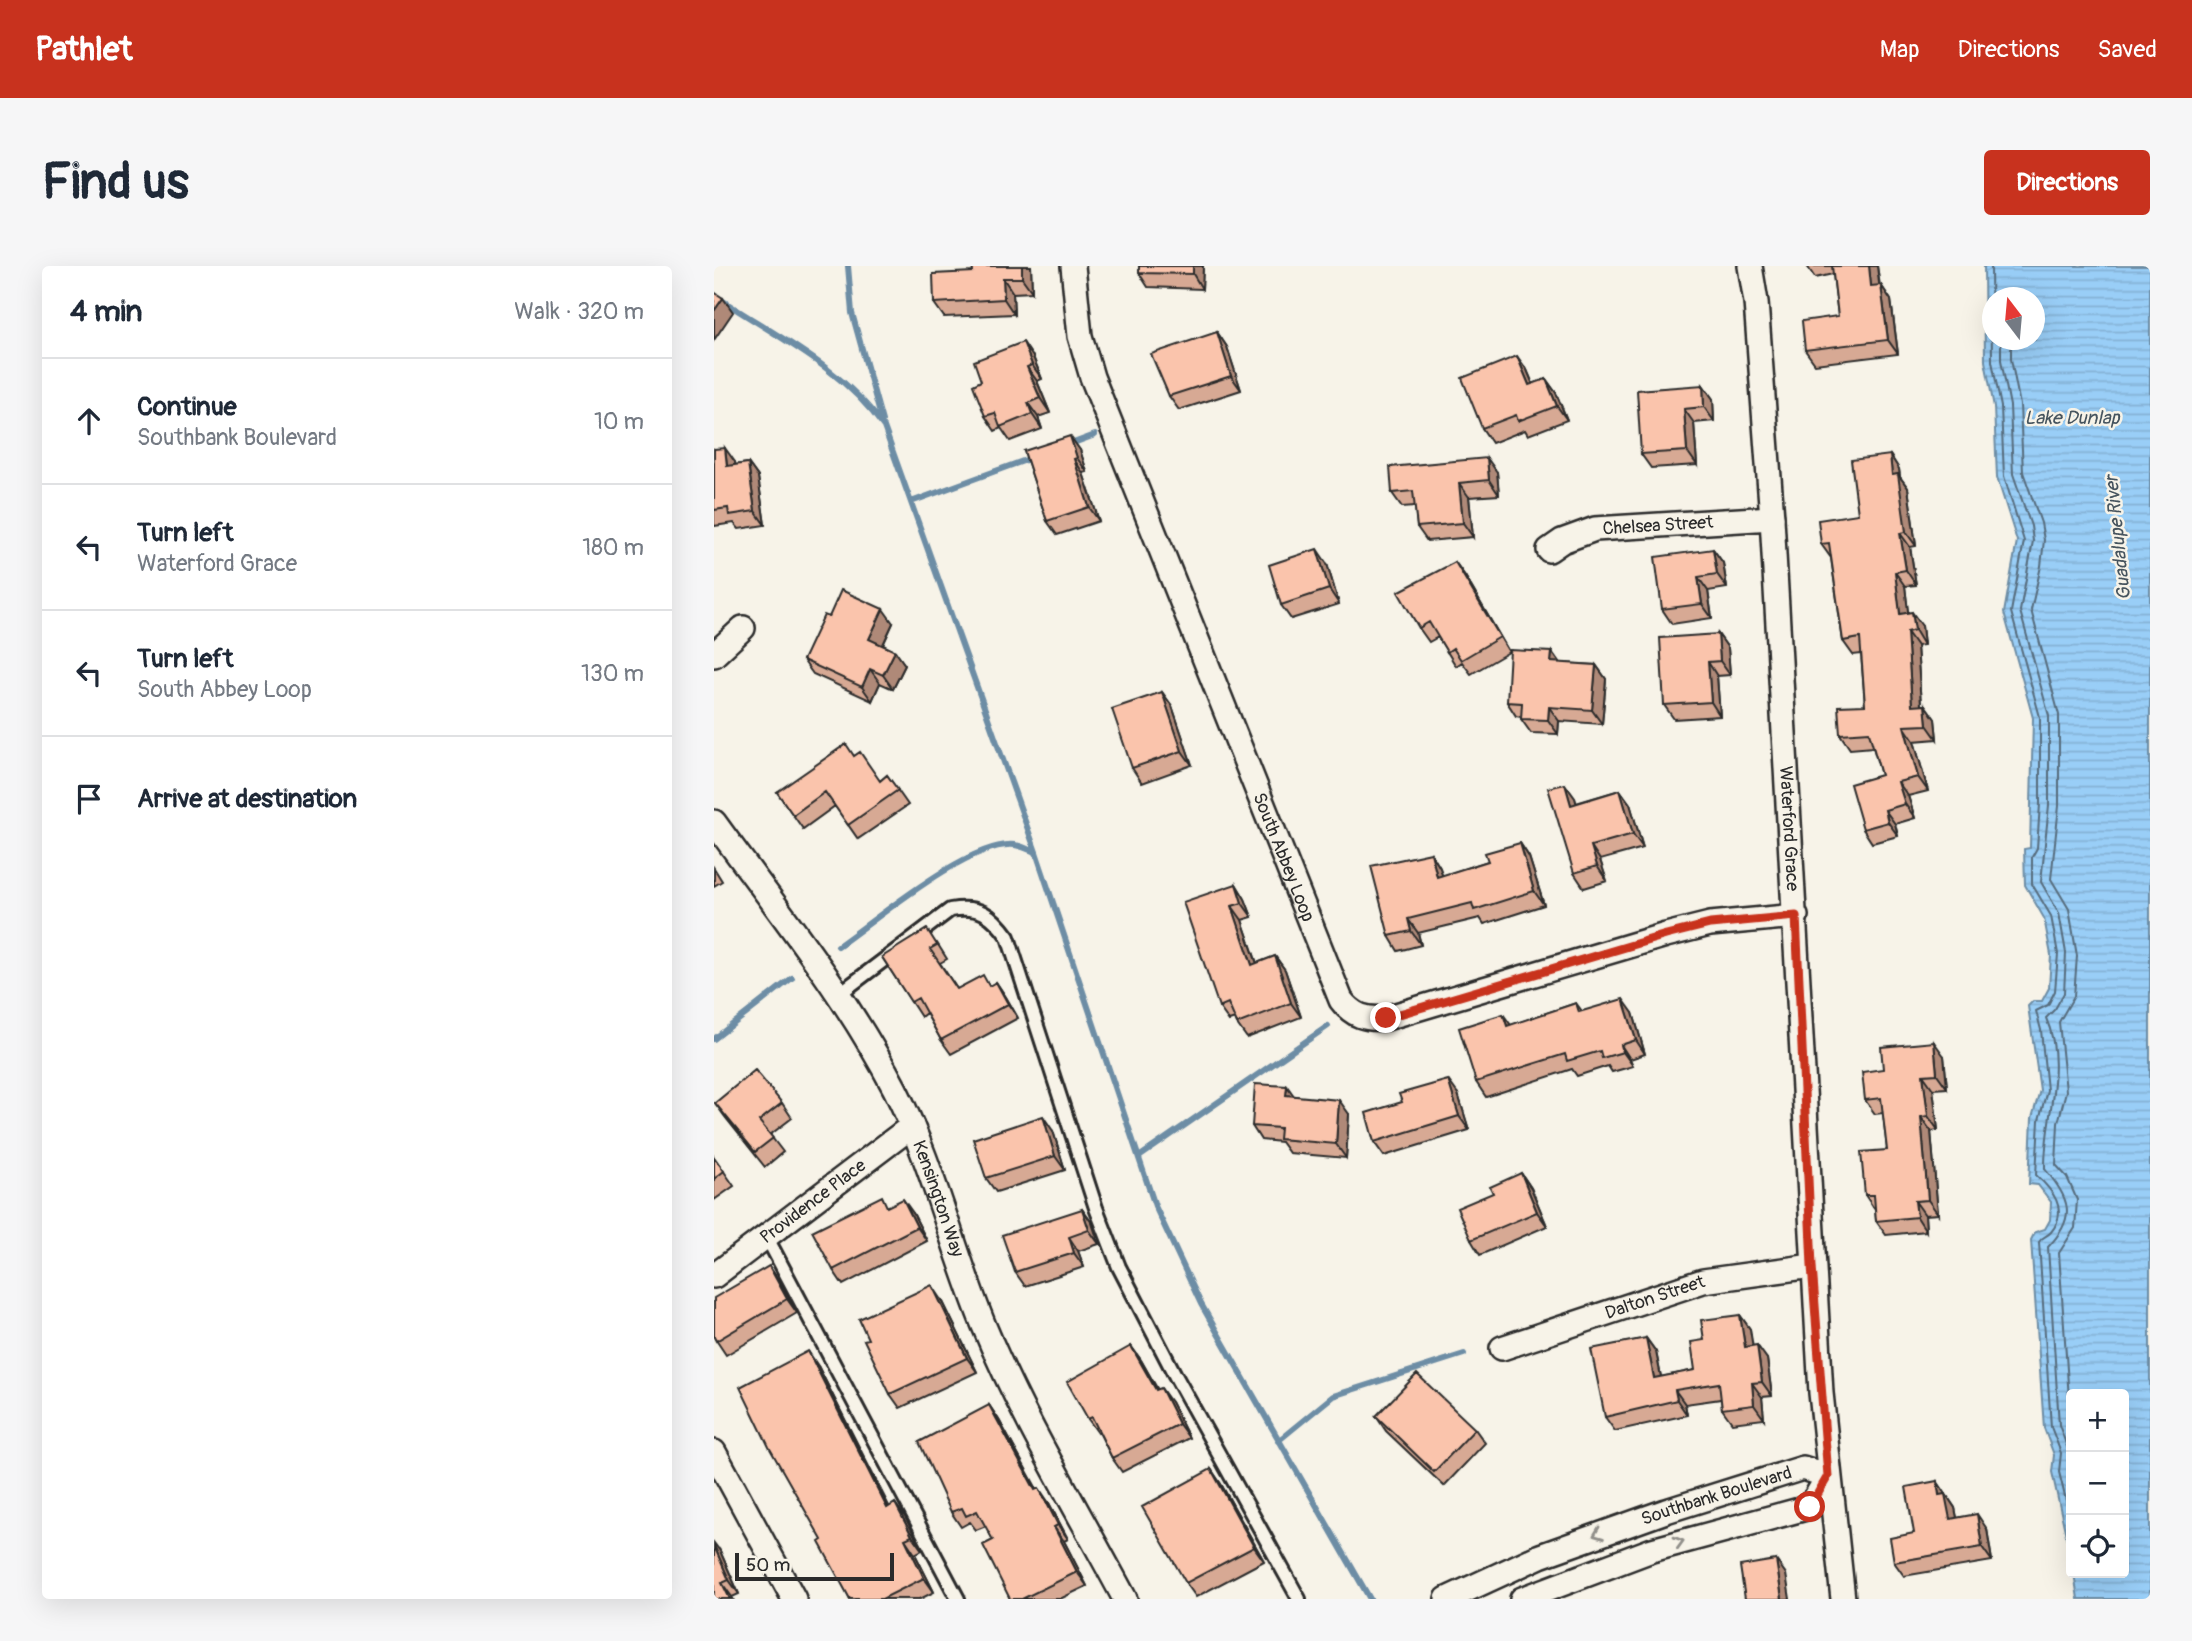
<!DOCTYPE html>
<html lang="en">
<head>
<meta charset="utf-8">
<style>
  body { margin:0; font-family:Pangolin,sans-serif; background:#f6f6f7; color:#1f2937 }
  .controls { position:absolute; right:21px; bottom:21px; display:grid; overflow:hidden; border-radius:7px; box-shadow:0 7px 28px #0002 }
  .controls button { width:63px; height:63px; display:grid; place-items:center; padding:0; border:0; border-bottom:2px solid #e0e1e3; background:#fff; color:#1f2937; font:35px sans-serif }
  .compass { position:absolute; left:1268px; top:21px; width:63px; height:63px; border-radius:50%; background:#fff; box-shadow:0 7px 28px #0002; rotate:344deg }
  .scale { position:absolute; left:21px; bottom:18px; width:159px; box-sizing:border-box; padding-left:7px; border:4px solid #2b2b2b; border-top:0; font-size:19px; line-height:24px; white-space:nowrap; color:#2b2b2b; -webkit-text-stroke:5px #f7f3e8; paint-order:stroke }
  .stop { position:absolute; width:21px; height:21px; margin:-16px; border:5px solid #c8321e; border-radius:50%; background:#fff }
  .stop.end { background:#c8321e; border-color:#fff; box-shadow:0 2px 7px #0008 }
  .list { margin:0; padding:0; list-style:none }
  h2 { display:flex; justify-content:space-between; align-items:center; height:91px; margin:0; padding:0 28px; font-size:30px }
  h2 small { font-size:23px; font-weight:400; color:#747a83 }
  .list li { display:grid; grid-template-columns:46px 1fr auto; gap:21px; align-items:center; box-sizing:border-box; height:126px; padding:0 28px; border-top:2px solid #e0e1e3 }
  .list b { display:block; font-size:26px; white-space:nowrap }
  .list p { margin:0; font-size:23px; white-space:nowrap; color:#747a83 }
  .list em { font-size:23px; font-style:normal; color:#747a83 }
  .icon { flex:none; width:38px; height:38px; fill:none; stroke:currentColor; stroke-width:2; stroke-linecap:round; stroke-linejoin:round }
  .map { position:relative; flex:none; width:1436px; height:1333px; overflow:hidden; border-radius:7px }
  header { display:flex; align-items:center; gap:42px; box-sizing:border-box; height:98px; padding:0 35px; background:#c8321e; color:#fff }
  header strong { font-size:33px }
  nav { display:flex; gap:38px; margin-inline-start:auto; font-size:24px }
  .intro { display:flex; align-items:center; justify-content:space-between; box-sizing:border-box; height:168px; padding:0 42px }
  h1 { margin:0; font-size:49px }
  .button { padding:18px 32px; border-radius:7px; background:#c8321e; color:#fff; font-size:24px; font-weight:700 }
  main { display:flex; gap:42px; padding:0 42px }
  aside { flex:1; background:#fff; border-radius:7px; box-shadow:0 7px 28px #0002 }
  .map>svg:first-child { display:block }
  .water { fill:url(#water-rules); stroke:#6d8da5; stroke-width:2; fill-rule:evenodd }
  .lines { fill:none; stroke-linecap:round; stroke-linejoin:round }
  .shore { stroke:#576c7d; stroke-width:2 }
  .stream { stroke:#6d8da5; stroke-width:6 }
  .lane-casing { stroke:#2b2b2b; stroke-width:18 }
  .street-casing { stroke:#2b2b2b; stroke-width:28 }
  .lane { stroke:#f7f3e8; stroke-width:12 }
  .street { stroke:#f7f3e8; stroke-width:23 }
  .wall { fill:#d7a994; stroke:#2b2b2b; stroke-width:2 }
  .shaded-wall { fill:#af8978; stroke:#2b2b2b; stroke-width:2 }
  .building { fill:#fac4ac; stroke:#2b2b2b; stroke-width:2 }
  .oneway { stroke:#918f8a }
  .route { stroke:#c8321e; stroke-width:9 }
  .labels { text-anchor:middle; stroke-width:5; stroke-linejoin:round; paint-order:stroke }
  .street-label { font-size:18px; fill:#2b2b2b; stroke:#f7f3e8 }
  .water-label { font-size:19px; font-style:italic; fill:#46545e; stroke:#f7f3e8 }
</style>
</head>
<body>
<header>
<strong>Pathlet</strong>
<nav><a>Map</a><a>Directions</a><a>Saved</a></nav>
</header>
<div class="intro"><h1>Find us</h1><a class="button">Directions</a></div>
<main>
<aside>
<h2>4 min<small>Walk · 320 m</small></h2>
<ul class="list">
<li><svg class="icon" aria-label="ahead" viewBox="0 0 24 24"><path d="M12 20V5M6 11l6-6 6 6"/></svg><div><b>Continue</b><p>Southbank Boulevard</p></div><em>10 m</em></li>
<li><svg class="icon" aria-label="left" viewBox="0 0 24 24"><path d="M17 20v-9H6M10 6l-5 5 5 5"/></svg><div><b>Turn left</b><p>Waterford Grace</p></div><em>180 m</em></li>
<li><svg class="icon" aria-label="left" viewBox="0 0 24 24"><path d="M17 20v-9H6M10 6l-5 5 5 5"/></svg><div><b>Turn left</b><p>South Abbey Loop</p></div><em>130 m</em></li>
<li><svg class="icon" aria-label="arrive" viewBox="0 0 24 24"><path d="M6 21V4h12l-3 4 3 4H6"/></svg><div><b>Arrive at destination</b></div></li>
</ul>
</aside>
<div class="map">
<svg width="1436" height="1333" viewBox="0 0 1436 1333">
  <defs>
    <pattern id="water-rules" width="6" height="5" patternUnits="userSpaceOnUse" patternTransform="scale(1.75)"><rect width="6" height="5" fill="#99cef7"/><path d="M0 2.5h6" fill="none" stroke="#84b1d4"/></pattern>
  </defs>
  <rect width="100%" height="100%" fill="#f7f3e8"/>
  <filter id="ink" filterUnits="userSpaceOnUse"><feTurbulence type="fractalNoise" baseFrequency=".0143" numOctaves="2"/><feDisplacementMap in="SourceGraphic" scale="14" xChannelSelector="R" yChannelSelector="G"/><feConvolveMatrix kernelMatrix="1 2 1 2 8 2 1 2 1" color-interpolation-filters="sRGB"/></filter>
  <g filter="url(#ink)">
    <path class="water" d="M1270,0H1436V1333H1364L1360,1307H1410V1128H1357V1292L1338,1206L1340,1189L1330,1162L1317,974L1321,966L1331,963L1336,954L1337,936L1324,919L1315,918L1318,852L1326,824L1314,740L1319,735H1328L1335,722L1337,689L1330,652L1311,619L1310,583L1316,582L1319,452L1290,347L1303,275L1283,211L1280,141L1271,95ZM1279,32H1321V74H1279Z"/>
    <g class="lines">
      <path class="shore" d="M1277,0L1278,95L1287,141L1290,210L1310,275L1297,346L1326,451V538L1323,582L1318,591V618L1337,650L1344,688L1341,725L1334,739L1322,745L1327,764L1333,824L1325,854L1322,909C1337,923 1356,943 1337,966C1333,971 1328,970 1325,976L1337,1161L1347,1187L1345,1206L1357,1255
        M1287,74V94L1296,140L1299,208L1317,260L1319,275L1306,345L1335,450V539L1327,616L1345,647L1352,687L1350,727L1341,743L1332,752C1353,800 1330,854 1331,903C1355,933 1364,950 1334,981L1345,1159L1355,1186L1354,1205L1357,1221
        M1297,74V93L1306,139L1309,206L1327,257L1330,274L1327,300L1317,344L1345,449V540L1337,613L1355,643L1363,690L1360,730L1345,756L1352,825L1344,857L1342,899L1353,911L1363,934L1361,962L1345,987L1357,1162"/>
      <path class="stream" d="M134,0L138,47L168,155
        M0,29C61,70 127,100 170,161L322,586L441,940L487,1038L656,1333
        M354,179L381,169
        M197,236L320,191
        M124,680C162,654 256,574 301,579C308,580 315,584 322,586
        M0,773L78,712
        M425,891L614,760
        M564,1175L619,1130L750,1088"/>
      <defs>
        <path id="lane" d="M125,728L236,644C265,639 278,648 294,671L382,942L405,1001L461,1109L585,1333
          M52,970L244,1333"/>
        <g id="street">
          <path id="s1" d="M359,0L366,70L378,111L627,734C639,750 652,754 672,752L952,669L996,658L1082,650"/>
          <path id="s2" d="M1036,0L1042,36L1058,252L1107,1127L1129,1333"/>
          <path id="s3" d="M835,284L848,275L881,263L1058,252"/>
          <path d="M0,389L29,362"/>
          <path id="s4" d="M0,556C63,643 131,727 181,823C219,898 238,982 270,1060C309,1154 363,1243 411,1333"/>
          <path id="s5" d="M0,1010L198,860"/>
          <path id="s6" d="M788,1082L989,1015L1098,1000"/>
          <path d="M0,1186L80,1333"/>
          <path id="s7" d="M733,1333L826,1290L952,1245L1089,1202L1114,1210L1096,1241L938,1284L808,1333"/>
        </g>
      </defs>
      <use href="#lane" class="lane-casing"/>
      <use href="#street" class="street-casing"/>
      <use href="#lane" class="lane"/>
      <use href="#street" class="street"/>
    </g>
    <path class="wall" d="M317,0L318,26L299,27L300,48L230,51L220,37L259,6Z
      M425,0H489L488,23L434,21L425,7Z
      M1093,0H1163L1166,20L1167,19L1177,34L1184,88L1101,98L1091,84L1124,50L1119,8L1101,12Z
      M503,66L513,81L527,124L465,144L455,130Z
      M319,91L328,113L323,115L336,147L324,151L328,163L296,175L287,162L281,165L271,150Z
      M813,104L819,118L832,113L842,127L853,154L814,169L811,164L778,177L768,162Z
      M989,119L999,133L1000,155L980,157L983,199L937,202L927,188Z
      M0,183L21,196V199L34,197L44,211L51,259L25,263L20,257L0,260Z
      M366,184L373,206L369,207L385,255L343,269L333,255L310,185Z
      M1176,189L1185,203L1186,211L1194,222L1202,280L1196,281L1202,319L1191,320L1194,347L1208,360L1210,379L1203,380L1207,439H1211L1221,453L1223,473L1200,475L1214,525L1194,530L1201,552L1181,558L1184,570L1158,577L1149,563L1167,509L1159,481L1136,483L1126,468L1151,439L1147,388L1139,389L1129,375L1117,292L1107,278L1144,248Z
      M783,206L785,229L755,231L759,271L713,275L703,261L701,240L688,241L678,227Z
      M999,283L1009,297L1013,322L994,325L998,352L958,358L948,343Z
      M741,296L751,310L795,386L757,408L748,396L742,400L724,371L715,376L705,362Z
      M613,298L625,338L577,353L567,339Z
      M115,351L179,357L169,379L181,385L191,399L179,423L166,417L158,435L99,408L89,394Z
      M1004,368L1014,382L1016,409L1003,410L1006,450L960,453L950,439Z
      M838,386L845,397L882,399L892,413L888,458L845,455L844,468L817,467L807,453V451L802,450L793,436Z
      M448,426L458,440L478,499L428,517L418,502Z
      M140,490L166,515L173,509L194,539L144,573L121,540L89,563L63,526Z
      M906,524L916,538L929,582L886,594L893,615L870,622L860,607L861,532L862,537Z
      M806,577L815,591L830,639L770,658L766,652L704,667L707,679L684,685L675,670L717,587L726,602L728,610L774,595Z
      M0,602L8,615L0,620Z
      M522,618L531,633L538,651L528,654L543,697L561,690L571,704L587,751L533,772L523,758L521,753L515,755L505,741Z
      M223,677L233,693L226,697L243,723L276,720L282,716L292,731L304,752L237,788L227,774L212,747L207,751L168,691Z
      M862,737L868,745L919,747L931,788L916,793L919,800L898,806L894,800L863,810L858,803L772,831L762,816L797,759Z
      M1230,790L1233,822L1219,823L1224,864L1217,865L1224,948L1211,949L1212,965L1172,969L1162,955L1161,944L1151,929L1173,884L1169,847L1161,848L1151,834L1169,803Z
      M744,828L755,864L670,890L660,876Z
      M579,830L635,848L632,892L575,887L567,876L547,874L538,860Z
      M1,837H68L78,852L56,869L69,886L51,901L11,851Z
      M339,865L351,904L282,926L272,912Z
      M0,891L20,920L0,934Z
      M807,907L817,922L833,960L766,989L757,974L779,927Z
      M175,940L199,947L213,975L129,1019L119,1004Z
      M368,943L378,957L385,978L364,985L370,1001L311,1020L301,1006Z
      M65,1014L83,1047L12,1089L0,1071Z
      M228,1034L263,1106L186,1142L176,1128Z
      M1026,1049L1036,1063L1038,1080L1053,1093L1058,1130L1048,1131L1050,1153L1018,1157L1008,1143L1007,1133L971,1138L973,1149L901,1165L891,1151L932,1072L942,1086L947,1111L981,1104L990,1074Z
      M417,1080L427,1094L443,1123L457,1136L475,1172L408,1206L398,1192L385,1166L384,1167L374,1153Z
      M104,1100L175,1240L191,1251L208,1284L201,1288L220,1326L206,1333H136L108,1274Z
      M275,1139L285,1154L323,1223L335,1237L354,1273L350,1275L373,1320L346,1333H296L279,1274L272,1260L262,1264L256,1256L247,1261L237,1246Z
      M662,1150L761,1163L771,1177L730,1220L672,1165Z
      M497,1203L507,1218L550,1295L482,1331L472,1317Z
      M1223,1215L1241,1242L1243,1252L1273,1263L1278,1295L1190,1310L1180,1296L1200,1267Z
      M6,1285L25,1328L18,1331L19,1333H0Z"/>
    <path class="shaded-wall" d="M308,0H317L318,26L308,12Z
      M479,0H489L488,23L479,8Z
      M1155,0H1163L1167,34L1157,20Z
      M289,12L299,27L300,48L290,33Z
      M1167,19L1177,34L1184,88L1174,74Z
      M9,32L19,46L0,74V45Z
      M503,66L513,81L527,124L517,110Z
      M309,76L319,91L328,113L318,99Z
      M803,90L813,104L825,133L815,119Z
      M313,101L323,115L336,147L326,132Z
      M832,113L842,127L853,154L843,140Z
      M989,119L999,133L1000,155L990,141Z
      M314,137L324,151L328,163L318,148Z
      M970,143L980,157L983,199L973,185Z
      M356,170L366,184L373,206L363,192Z
      M11,182L21,196L23,214L13,200Z
      M1176,189L1185,203L1186,211L1194,222L1202,280L1192,266L1178,209Z
      M773,192L783,206L785,229L775,214Z
      M360,193L369,207L385,255L375,241Z
      M34,197L44,211L51,259L41,245Z
      M745,217L755,231L759,271L749,257Z
      M1186,267L1196,281L1202,319L1192,304Z
      M603,283L613,298L625,338L615,323Z
      M999,283L1009,297L1013,322L1003,308Z
      M741,296L751,310L795,386Z
      M1181,306L1191,320L1196,362L1186,348Z
      M984,311L994,325L998,352L988,338Z
      M169,343L179,357L165,387L155,373Z
      M1198,346L1208,360L1210,379L1201,364Z
      M1193,366L1203,380L1208,454L1198,440Z
      M1004,368L1014,382L1016,409L1006,395Z
      M181,385L191,399L179,423L169,409Z
      M838,386L848,400L837,396Z
      M994,396L1003,410L1006,450L997,436Z
      M882,399L892,413L888,458L878,444Z
      M156,403L166,417L158,435L148,421Z
      M448,426L458,440L478,499L468,485Z
      M1211,439L1221,453L1223,473L1213,459Z
      M835,441L845,455L844,468L834,454Z
      M1190,460L1200,475L1214,525L1204,511Z
      M1184,516L1194,530L1201,552L1191,538Z
      M851,518L861,532L867,553L857,539Z
      M906,524L916,538L929,582L919,568Z
      M1171,544L1181,558L1184,570L1174,556Z
      M806,577L815,591L830,639L820,625Z
      M877,580L886,594L893,615L883,600Z
      M717,587L726,602L733,626L723,611Z
      M522,618L531,633L538,651L528,637Z
      M518,640L528,654L548,713L538,699Z
      M694,653L704,667L707,679L697,665Z
      M561,690L571,704L587,751L577,737Z
      M282,716L292,731L304,752L294,738Z
      M909,733L919,747L931,788L922,774Z
      M789,748L799,762L793,760Z
      M1220,776L1230,790L1233,822L1223,808Z
      M907,779L916,793L919,800L909,786Z
      M1209,809L1219,823L1224,864L1214,850Z
      M734,814L744,828L755,864L745,850Z
      M573,820L583,834L572,829Z
      M625,834L635,848L632,892L622,878Z
      M329,850L339,865L351,904L341,890Z
      M1207,851L1217,865L1224,948L1214,934Z
      M807,907L817,922L833,960L823,946Z
      M189,933L199,947L213,975L203,961Z
      M1201,935L1211,949L1212,965L1203,951Z
      M368,943L378,957L385,978L375,964Z
      M355,971L364,985L370,1001L360,987Z
      M55,1000L65,1014L83,1047L73,1033Z
      M218,1019L228,1034L263,1106L253,1092Z
      M1026,1049L1036,1063L1041,1095L1031,1081Z
      M932,1072L942,1086L950,1126L940,1112Z
      M1043,1079L1053,1093L1058,1130L1048,1116Z
      M417,1080L427,1094L452,1138L442,1124Z
      M94,1085L104,1100L182,1256L173,1242Z
      M1038,1117L1048,1131L1050,1153L1040,1139Z
      M447,1122L457,1136L475,1172L465,1158Z
      M961,1124L971,1138L973,1149L963,1134Z
      M275,1139L285,1154L331,1239L321,1224Z
      M497,1203L507,1218L550,1295L540,1281Z
      M1223,1215L1241,1242L1246,1267L1236,1253L1225,1229Z
      M325,1222L335,1237L354,1273L344,1259Z
      M181,1237L191,1251L208,1284L198,1270Z
      M1263,1248L1273,1263L1278,1295L1268,1281Z
      M340,1261L350,1275L373,1320L363,1306Z
      M191,1273L201,1288L220,1326L210,1312Z
      M0,1277L6,1285L25,1328L15,1314L0,1280Z
      M1062,1294L1072,1308L1076,1333H1068Z
      M8,1317L18,1331L19,1333H16Z"/>
    <path class="building" d="M258,0H308V12H289L290,33L220,37L219,8L259,6Z
      M425,0H479V8L425,7Z
      M1118,0H1155L1157,20L1167,19L1174,74L1091,84L1088,55L1124,50Z
      M0,26L9,32L0,45Z
      M503,66L517,110L455,130L437,88Z
      M309,76L318,99L313,101L326,132L314,137L318,148L286,161L281,147L271,150L259,119L267,115L260,95Z
      M803,90L815,119L832,113L843,140L804,155L802,149L768,162L748,112Z
      M989,119L990,141L970,143L973,185L927,188L923,124Z
      M356,170L363,192L360,193L375,241L333,255L310,185Z
      M11,182L13,200L34,197L41,245L15,249L14,242L0,244V183Z
      M1176,189L1178,209L1184,208L1192,266L1186,267L1192,304L1181,306L1186,348L1198,346L1201,364L1193,366L1198,440L1211,439L1213,459L1190,460L1204,511L1184,516L1191,538L1171,544L1174,556L1149,563L1136,518L1167,509L1155,466L1126,468L1124,440L1151,439L1146,372L1129,375L1115,277L1107,278L1104,254L1144,248L1137,194Z
      M773,192L775,214L745,217L749,257L703,261L699,225L678,227L676,201Z
      M603,283L615,323L567,339L555,299Z
      M999,283L1003,308L984,311L988,338L948,343L941,291Z
      M741,296L786,371L747,394L739,382L733,386L715,356L705,362L684,326Z
      M127,324L169,343L155,373L181,385L169,409L156,403L148,421L89,394L110,349L115,351Z
      M1004,368L1006,395L994,396L997,436L950,439L946,372Z
      M796,384L838,386L837,396L882,399L878,444L835,441L834,454L807,453L808,437L793,436Z
      M448,426L468,485L418,502L398,443Z
      M132,478L140,490L146,486L166,515L173,509L184,524L134,559L111,526L79,549L63,526Z
      M851,518L857,539L906,524L919,568L877,580L883,600L860,607L834,522Z
      M806,577L820,625L760,644L758,637L694,653L697,665L675,670L657,600L717,587L723,611L774,595L771,587Z
      M522,618L528,637L518,640L538,699L561,690L577,737L523,758L514,737L505,741L469,636Z
      M213,663L223,679L216,683L243,723L269,709L275,720L282,716L294,738L227,774L204,732L197,736L168,691Z
      M909,733L922,774L907,779L909,786L888,792L886,785L853,795L851,788L762,816L745,762L789,748L793,760L862,737L865,746Z
      M1220,776L1223,808L1209,809L1214,850L1207,851L1214,934L1201,935L1203,951L1162,955L1160,929H1151L1147,886L1173,884L1167,832L1151,834L1148,806L1169,803L1167,781Z
      M41,804L68,837L45,855L59,872L41,886L1,837Z
      M734,814L745,850L660,876L652,847L688,836L685,828Z
      M541,818L573,820L572,829L625,834L622,878L565,873L566,862L538,860Z
      M329,850L341,890L272,912L259,873Z
      M0,891L10,905L0,913Z
      M807,907L823,946L757,974L743,942L779,927L776,921Z
      M168,930L173,941L189,933L203,961L119,1004L98,965Z
      M368,943L375,964L355,971L360,987L301,1006L288,969Z
      M55,1000L73,1033L2,1075L0,1071V1032Z
      M218,1019L253,1092L176,1128L150,1074L154,1073L145,1053Z
      M1026,1049L1031,1081L1043,1079L1048,1116L1038,1117L1040,1139L1008,1143L1005,1117L961,1124L963,1134L891,1151L877,1083L932,1072L940,1112L981,1104L977,1076L990,1074L987,1054Z
      M417,1080L442,1124L447,1122L465,1158L398,1192L378,1151L374,1153L353,1116Z
      M94,1085L173,1242L181,1237L198,1270L191,1273L210,1312L168,1333H136L105,1276L108,1274L55,1181L26,1121Z
      M703,1108L761,1163L720,1206L662,1150Z
      M275,1139L321,1224L325,1222L344,1259L340,1261L363,1306L308,1333H296L269,1279L279,1274L263,1245L252,1250L248,1242L237,1246L205,1176Z
      M497,1203L540,1281L472,1317L428,1241Z
      M1223,1215L1225,1229L1231,1228L1236,1253L1263,1248L1268,1281L1180,1296L1176,1272L1200,1267L1192,1221Z
      M0,1280L15,1314L8,1317L16,1333H0Z
      M1062,1294L1068,1333H1031L1026,1300Z"/>
    <defs><path id="oneway-chevron" d="M-2-3.5L2.5 0L-2 3.5" fill="none" stroke-width="1.6" stroke-linecap="round" stroke-linejoin="round" transform="scale(1.75)"/></defs>
    <g class="oneway">
      <use href="#oneway-chevron" transform="translate(884 1268) rotate(159)"/>
      <use href="#oneway-chevron" transform="translate(965 1276) rotate(-16)"/>
    </g>
  </g>
  <g class="lines" filter="url(#ink)">
    <path class="route" d="M672,752L952,669L996,658L1082,650L1098,1000L1114,1210L1096,1241"/>
  </g>
  <g class="labels">
    <g class="street-label">
      <text dy="6" stroke="none"><textPath href="#s3" startOffset="114">Chelsea Street</textPath></text>
      <text dy="6" stroke="none"><textPath href="#s2" startOffset="564">Waterford Grace</textPath></text>
      <text dy="6" stroke="none"><textPath href="#s1" startOffset="630">South Abbey Loop</textPath></text>
      <text dy="6" stroke="none"><textPath href="#s4" startOffset="441">Kensington Way</textPath></text>
      <text dy="6" stroke="none"><textPath href="#s5" startOffset="124">Providence Place</textPath></text>
      <text dy="6" stroke="none"><textPath href="#s6" startOffset="161">Dalton Street</textPath></text>
      <text dy="6" stroke="none"><textPath href="#s7" startOffset="289">Southbank Boulevard</textPath></text>
    </g>
    <g class="water-label">
      <text x="1358" y="158">Lake Dunlap</text>
      <text transform="translate(1403 272) rotate(-96)" y="7">Guadalupe River</text>
    </g>
  </g>
</svg>
<div class="controls">
<button>+</button>
<button>−</button>
<button><svg class="icon" aria-label="locate" viewBox="0 0 24 24"><circle cx="12" cy="12" r="6"/><path d="M12 2v4M12 18v4M2 12h4M18 12h4"/></svg></button>
</div>
<svg class="compass" viewBox="-18 -18 36 36"><path d="M0-13l5 13h-10z" fill="#e53935"/><path d="M0 13l5-13h-10z" fill="#747a83"/></svg>
<div class="scale">50 m</div>
<div class="stop" style="left:1096px;top:1241px"></div>
<div class="stop end" style="left:672px;top:752px"></div>
</div>
</main>
</body>
</html>
